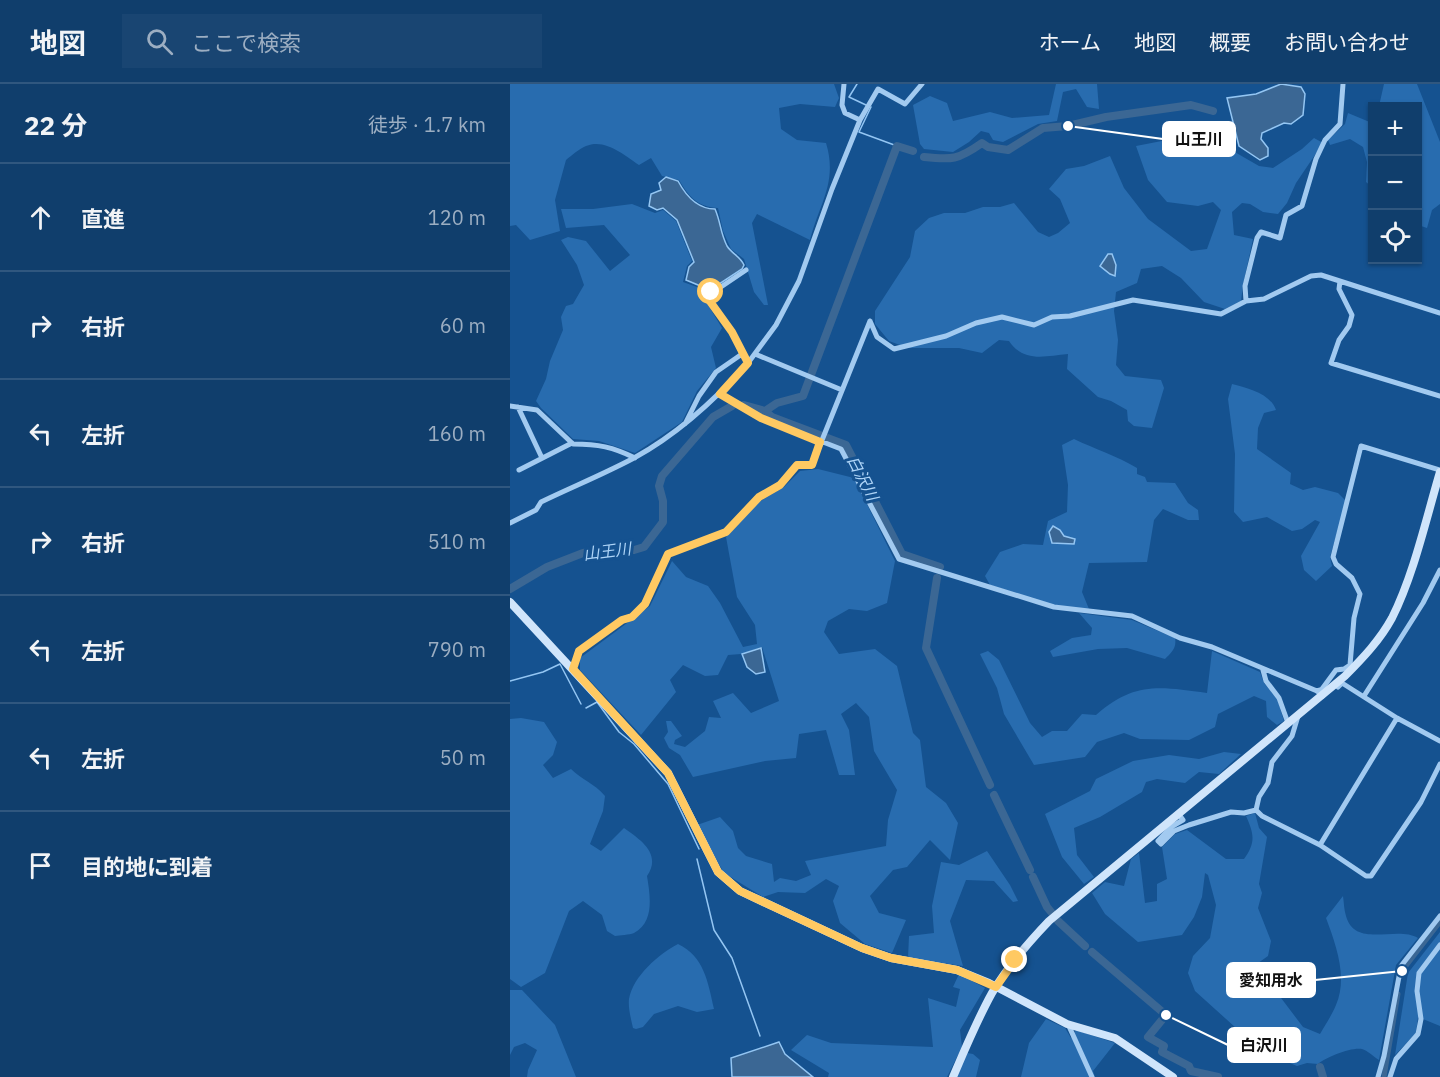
<!DOCTYPE html>
<html lang="ja">
<head>
<meta charset="utf-8">
<style>
  body { margin:0; font-family:"IBM Plex Sans","Noto Sans JP",sans-serif; background:#194572; color:#f1f3f6 }
  .controls { position:absolute; right:18px; top:18px; display:grid; overflow:hidden; border-radius:0px; box-shadow:0 2px 4px #0004 }
  .controls button { width:54px; height:54px; display:grid; place-items:center; padding:0; border:0; border-bottom:2px solid #30577f; background:#103e6c; color:#f1f3f6; font:30px sans-serif }
  .stop { position:absolute; width:18px; height:18px; margin:-14px; border:4px solid #ffc962; border-radius:50%; background:#fff }
  .stop.end { background:#ffc962; border-color:#fff; box-shadow:0 2px 6px #0008 }
  .list { margin:0; padding:0; list-style:none }
  h2 { display:flex; justify-content:space-between; align-items:center; height:78px; margin:0; padding:0 24px; font-size:26px }
  h2 small { font-size:20px; font-weight:400; color:#9caec2 }
  .list li { display:grid; grid-template-columns:39px 1fr auto; gap:18px; align-items:center; box-sizing:border-box; height:108px; padding:0 24px; border-top:2px solid #30577f }
  .list b { display:block; font-size:22px; white-space:nowrap }
  .list em { font-size:20px; font-style:normal; color:#9caec2 }
  .icon { flex:none; width:33px; height:33px; fill:none; stroke:currentColor; stroke-width:2; stroke-linecap:round; stroke-linejoin:round }
  .map { position:relative; flex:none; width:930px; height:993px; overflow:hidden }
  header { display:flex; align-items:center; gap:36px; box-sizing:border-box; height:84px; padding:0 30px; background:#103e6c; border-bottom:2px solid #30577f }
  header strong { font-size:28px }
  nav { display:flex; gap:33px; margin-inline-start:auto; font-size:21px }
  .search { width:420px; height:54px; background:#194572; display:flex; align-items:center; gap:15px; box-sizing:border-box; padding:0 21px; border-radius:0px; color:#9caec2; font-size:22px }
  main { display:flex }
  aside { flex:1; background:#103e6c }
  .map>svg:first-child { display:block }
  .green { fill:#286caf }
  .water { fill:#3b6794; stroke:#94c6f3; stroke-width:1.5 }
  .lines { fill:none; stroke-linecap:round; stroke-linejoin:round }
  .stream { stroke:#94c6f3; stroke-width:1.5 }
  .canal { stroke:#3b6794; stroke-width:5 }
  .river { stroke:#3b6794; stroke-width:8 }
  .street { stroke:#a2caf0; stroke-width:5 }
  .secondary { stroke:#d0e5fb; stroke-width:8 }
  .route { stroke:#ffc962; stroke-width:8 }
  .labels { text-anchor:middle; stroke-width:6; stroke-linejoin:round; paint-order:stroke }
  .water-label { font-size:16px; font-style:italic; fill:#aed4f7; stroke:#155290 }
  .leader { fill:none; stroke:#fff; stroke-width:2 }
  .callout-dot { fill:#fff; stroke:#155290; stroke-width:2 }
  .callout { fill:#fff; stroke:#fff; stroke-width:2 }
  .callout-label { font-size:16px; text-anchor:middle; font-weight:bold; fill:#111 }
</style>
</head>
<body>
<header>
<strong>地図</strong>
<div class="search"><svg class="icon" aria-label="search" viewBox="0 0 24 24"><circle cx="10" cy="10" r="6"/><path d="M15 15l6 6"/></svg>ここで検索</div>
<nav><a>ホーム</a><a>地図</a><a>概要</a><a>お問い合わせ</a></nav>
</header>
<main>
<aside>
<h2>22 分<small>徒歩 · 1.7 km</small></h2>
<ul class="list">
<li><svg class="icon" aria-label="ahead" viewBox="0 0 24 24"><path d="M12 20V5M6 11l6-6 6 6"/></svg><div><b>直進</b></div><em>120 m</em></li>
<li><svg class="icon" aria-label="right" viewBox="0 0 24 24"><path d="M7 20v-9h11M14 6l5 5-5 5"/></svg><div><b>右折</b></div><em>60 m</em></li>
<li><svg class="icon" aria-label="left" viewBox="0 0 24 24"><path d="M17 20v-9H6M10 6l-5 5 5 5"/></svg><div><b>左折</b></div><em>160 m</em></li>
<li><svg class="icon" aria-label="right" viewBox="0 0 24 24"><path d="M7 20v-9h11M14 6l5 5-5 5"/></svg><div><b>右折</b></div><em>510 m</em></li>
<li><svg class="icon" aria-label="left" viewBox="0 0 24 24"><path d="M17 20v-9H6M10 6l-5 5 5 5"/></svg><div><b>左折</b></div><em>790 m</em></li>
<li><svg class="icon" aria-label="left" viewBox="0 0 24 24"><path d="M17 20v-9H6M10 6l-5 5 5 5"/></svg><div><b>左折</b></div><em>50 m</em></li>
<li><svg class="icon" aria-label="arrive" viewBox="0 0 24 24"><path d="M6 21V4h12l-3 4 3 4H6"/></svg><div><b>目的地に到着</b></div></li>
</ul>
</aside>
<div class="map">
<svg width="930" height="993" viewBox="0 0 930 993">
  <rect width="100%" height="100%" fill="#155290"/>
  <path class="green" d="M0,0H324L329,14L325,23L290,20L269,24L271,45L287,56L316,59C328,98 309,120 300,156L247,130L242,139L258,221H254L244,208L234,175L221,165L213,147L208,124C188,123 179,113 169,96L152,92L141,74L129,81C114,71 95,54 76,62C69,65 62,71 56,76L45,116L50,147L20,156L6,141L0,142Z
    M546,0H587L589,25L577,23L566,5L553,8L547,37L528,40L493,58L483,56L479,49L471,47L459,58L443,68L414,65L410,60L403,21L420,12L437,19L443,37L480,28L502,34L539,31Z
    M874,0H907L930,58V120L922,126L917,144L908,141V22H869Z
    M838,29L862,39V103L856,98L857,78L853,63L840,55L820,61L818,56L835,40Z
    M804,54L813,59L786,99L777,119L768,130L753,128L740,120L732,119L722,128L724,151L743,155L733,201L731,217L715,225L694,218L671,194L652,182L631,185L627,199L606,208L604,227L608,256L606,281L615,292L651,296L654,304L642,344L624,342L618,337L617,326L601,317L588,313L557,285L558,270C535,272 514,279 499,257L489,256L472,269L449,264H398L379,257L365,240V227L400,173L405,147L419,134L434,129H455L473,123H490L504,119L528,148L539,153L548,149L560,139L550,115L539,105L556,85L574,82L600,72L614,104L638,135L681,167L697,165L711,126L703,118L688,122L657,118L638,96L626,62L662,55L670,67L716,63L749,82L763,84L792,65Z
    M122,120L145,129L153,126L166,137L182,177L177,182L173,198L187,203L212,244L201,263L206,284L187,307L172,338L125,369L89,357L63,355L31,324L26,317L36,295L40,277L53,246L51,233L56,222L63,220L74,201L67,181L51,156L58,153L76,157L100,187L120,171L94,141L56,144L51,125H83Z
    M722,300C737,304 760,309 766,326L754,329L748,344L747,365L781,389L780,400L793,406L805,403L828,409L836,417L820,473L822,482L806,497L794,486L791,472L810,438L805,436L792,445L782,447L757,433L733,438L724,428L725,370L718,315Z
    M564,355C585,365 607,372 627,384V390L635,393L637,398L665,399L678,419L688,426L689,436H678L653,425L644,436L637,478L579,479L572,508L579,525L547,522L480,501L475,492L490,468L513,460L533,461L538,437L557,428L558,401L552,361Z
    M308,385L344,394L385,477L377,519L357,527L339,525L318,537L314,548L329,570L365,565L387,582L403,649L410,656L416,703L436,719L448,739L440,776L420,756L397,783L383,786L360,812L369,829L396,836L382,869L355,860L330,839L323,817L329,802L316,795L295,809L268,808L253,813L214,789L187,741L210,733L223,747L228,764L236,772L262,780L264,798L270,794L286,797L301,791L295,777L376,762L378,736L387,706L364,667L359,633L346,619L331,630L339,646L345,691H329L316,646L289,650L286,674L255,677L183,693L170,671L159,664L154,654L158,648L156,637H161L172,652L165,656L164,660L175,663L195,647L199,633L211,634L203,617L223,609L241,629L269,617L252,563L231,570L218,571L208,591L195,592L173,581L160,596L166,608L131,651L70,586V574L140,522L162,477L176,493L198,502L210,519L233,563L247,560L245,541L227,513L216,453L249,418L274,403L290,387Z
    M569,529L622,536L665,554C667,564 661,569 655,575L617,564L588,565L543,573L540,567L562,554L581,551L582,544Z
    M478,567L489,576L520,639L532,653L542,647H557L572,630L586,631C625,597 650,603 697,609L702,567L750,588L754,599L767,614L774,637L767,641L757,633L756,617L744,612L708,630L705,643L679,656L630,655L614,649L587,658L575,673L524,681L494,630L487,604L470,570Z
    M11,634L34,638L47,658L43,671L33,681L43,694L61,685C72,696 84,699 95,712L93,727L80,760L91,767L114,744C131,756 152,770 137,792C140,811 145,838 124,849C119,851 110,851 105,852L97,847L92,831L73,817L59,827L35,889L11,903L0,895V635Z
    M714,668L731,670L709,690L689,688L675,699L647,695L636,698L632,708L590,733L564,744L567,771L584,793L574,800L552,773L535,730L580,707L586,695L623,677L659,671L689,675Z
    M745,729L749,744L757,753L749,800L752,809L748,824L761,857L758,872L741,884L744,895L762,902L793,943L810,950C815,941 822,931 826,921C838,893 826,861 816,834L833,812C834,819 834,826 836,832C845,865 887,841 908,854L886,881L869,976C864,973 857,966 852,965C841,963 816,973 808,980L797,979L787,982L770,975L762,956L736,953L685,907L678,889L683,872L700,854L706,821L698,791L695,789L692,813L684,833L672,851L628,858L595,830L582,809L595,798L614,802L621,775L629,769L635,819L647,817V800L657,795L652,763L665,750L677,746L716,775H734C746,758 744,750 736,732Z
    M477,767L500,801L508,817L503,818L484,797L456,796L440,837L453,882L398,874L399,852L424,849L422,822L431,778L449,781Z
    M930,848V942L908,933L906,949L885,971L898,889Z
    M168,860C194,872 198,898 204,925L187,928L168,922L144,930L133,943L126,945L123,944C121,935 118,924 119,915C123,892 149,870 168,860Z
    M449,890L475,904L450,946L452,963L437,993H318L319,989L281,966L297,951L321,959L423,963L418,914L446,923L450,905L443,903Z
    M0,906H12L45,941L66,993H17L18,986L27,966L15,959L4,963L0,971Z
    M536,935L555,944L561,954L566,946L605,959L583,987L585,993H511L519,959Z
    M457,969L463,970L470,976L466,993H446Z"/>
  <path class="water" d="M771,0L791,3L795,10L793,31L781,40L774,39L752,49L751,55L758,64V72L750,76L729,62L717,14L746,10Z
    M156,93L168,97C176,112 187,125 205,125C211,139 210,148 217,162C222,170 230,172 234,181L232,185L197,208L188,201L176,196L179,183L184,178L167,136L153,124L147,126L139,122L141,110L151,106L149,99Z
    M598,170H602L606,181L605,192L600,190L590,182Z
    M543,442L550,446L554,452L565,455L564,460L542,459L539,448Z
    M251,564L255,588L246,590L237,583L232,570Z
    M269,958L275,970L303,993H222L221,974Z"/>
  <g class="lines">
    <path class="stream" d="M347,0L339,13L356,21
      M361,23L349,48L387,62
      M0,597L33,588L50,580L71,620
      M76,624L87,618L109,648L124,660L158,700L189,765
      M187,775L204,846L222,874L250,952"/>
    <path class="canal" d="M891,892L892,887L930,838
      M874,993L888,910"/>
    <path class="river" d="M414,73C442,76 448,76 472,59L478,63L498,66L533,44L558,42L596,33L681,21L703,27
      M234,321L255,327L262,333L336,361L392,470L430,483
      M255,327L267,319L293,312L387,62L403,67
      M427,494L416,564L480,701
      M0,505L37,483L73,469L104,464L124,466L134,463L153,438V417L149,402L152,392L203,333L222,322
      M484,711L520,786
      M523,793L537,823L542,829
      M548,837L575,862
      M582,868L656,931L638,953L654,962L652,968L679,982L681,987L708,993
      M810,983L813,993"/>
    <path class="street" d="M334,0L332,21L335,29L350,36
      M830,197L829,205L842,231L839,242L829,256L821,279L930,312
      M736,217L735,202L747,154L751,148L770,154L776,131L792,122L806,75L815,56L830,40L833,0
      M360,237L367,253L384,265L436,252L466,239L492,233L524,241L542,233L560,232L623,216L711,230L736,217L754,215L801,192L811,191L930,229
      M232,270L222,248L199,216V211L236,186
      M245,270L332,306
      M210,310L251,334L331,365L389,475L544,523L622,532L670,554L702,563L807,607L813,612
      M0,322L27,326L63,360C88,360 103,363 125,374
      M8,323L32,374
      M175,340L189,312L206,288L232,270L238,279L266,241L289,197L322,105L350,36L368,5L395,20L412,0
      M9,386L62,359
      M0,439L26,426L31,418C62,403 94,390 124,374C168,350 205,316 238,279
      M63,585L68,567L112,536L121,533L135,520L158,470L216,448L249,413L270,401L287,381H302L360,237
      M753,586L756,597L769,614L778,639
      M828,603L832,599L887,634L930,657
      M807,607L812,605L826,586L834,585L840,581L844,534L850,510L842,494L826,480L823,473L851,362L930,386
      M854,612L913,519L930,486
      M746,726L752,732L810,761L856,792H861L911,718L930,680
      M746,726L749,713L758,699L762,678L782,652L788,632
      M668,729L673,736L661,743L648,757L651,760L664,747L679,741L721,728L734,729L746,726
      M810,761L887,634
      M558,940L582,993
      M868,993L874,972L891,882L930,832
      M880,993L886,975L908,950L911,935L907,907L909,889L930,861"/>
    <path class="secondary" d="M0,518L158,689L208,788L230,807L352,864L381,874L447,886L479,899L557,940L605,954L663,993
      M443,993C455,965 467,936 482,909C497,883 518,859 539,837L835,592C853,574 870,556 882,534C904,490 916,435 930,388"/>
  </g>
  <g class="lines">
    <path class="route" d="M201,208L199,211V216L222,248L238,279L210,310L251,334L310,358L302,381H287L270,401L249,413L216,448L158,470L135,520L122,533L112,536L69,567L63,585L158,689L208,788L230,807L352,864L381,874L447,886L486,903L505,876"/>
  </g>
  <g class="labels">
    <g class="water-label">
      <text transform="translate(353 394) rotate(63)" y="6">白沢川</text>
      <text transform="translate(97 467) rotate(-7)" y="6">山王川</text>
    </g>
  </g>
  <path class="leader" d="M558 42L653 55M892 887L805 896M656 931L718 961"/>
  <g class="callout-dot">
    <circle cx="558" cy="42" r="6"/>
    <circle cx="892" cy="887" r="6"/>
    <circle cx="656" cy="931" r="6"/>
  </g>
  <g class="callout">
    <rect x="653" y="38" width="72" height="34" rx="6"/>
    <rect x="717" y="879" width="88" height="34" rx="6"/>
    <rect x="718" y="944" width="72" height="34" rx="6"/>
  </g>
  <g class="callout-label">
    <text x="689" y="61">山王川</text>
    <text x="761" y="902">愛知用水</text>
    <text x="754" y="967">白沢川</text>
  </g>
</svg>
<div class="controls">
<button>+</button>
<button>−</button>
<button><svg class="icon" aria-label="locate" viewBox="0 0 24 24"><circle cx="12" cy="12" r="6"/><path d="M12 2v4M12 18v4M2 12h4M18 12h4"/></svg></button>
</div>
<div class="stop" style="left:201px;top:208px"></div>
<div class="stop end" style="left:505px;top:876px"></div>
</div>
</main>
</body>
</html>
